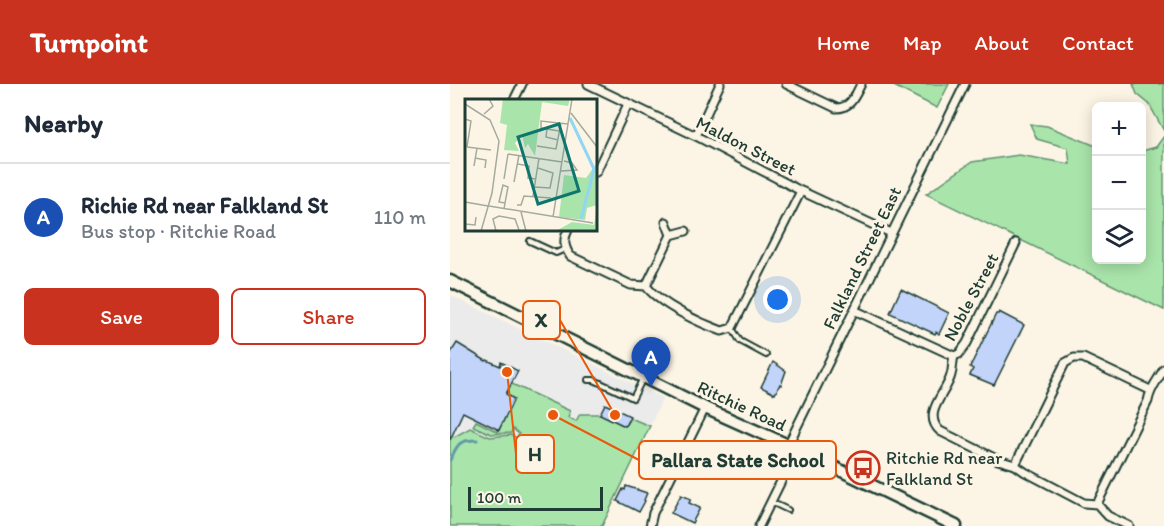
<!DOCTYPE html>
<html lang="en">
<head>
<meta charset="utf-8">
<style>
  body { margin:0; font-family:Itim,sans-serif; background:#f2f2f3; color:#1f2937 }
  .controls { position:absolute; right:18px; top:18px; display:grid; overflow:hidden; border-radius:9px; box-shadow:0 3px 15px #0003 }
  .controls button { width:54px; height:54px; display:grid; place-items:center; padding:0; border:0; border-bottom:2px solid #e0e1e3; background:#fff; color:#1f2937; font:30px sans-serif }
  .scale { position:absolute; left:18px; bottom:15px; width:135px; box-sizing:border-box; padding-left:6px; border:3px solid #1f3d34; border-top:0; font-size:16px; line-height:21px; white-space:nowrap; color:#1f3d34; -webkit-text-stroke:4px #fcf5e5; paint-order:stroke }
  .you { position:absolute; left:328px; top:216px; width:21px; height:21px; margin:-15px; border:4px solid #fff; border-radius:50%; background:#1a73e8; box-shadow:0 0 0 9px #1a73e833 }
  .badge { display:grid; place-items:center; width:39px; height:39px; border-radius:50%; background:#c8321e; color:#fff; font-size:20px; font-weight:700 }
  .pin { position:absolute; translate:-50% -50px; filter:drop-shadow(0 2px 3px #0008) }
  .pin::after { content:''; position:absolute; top:32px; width:21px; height:18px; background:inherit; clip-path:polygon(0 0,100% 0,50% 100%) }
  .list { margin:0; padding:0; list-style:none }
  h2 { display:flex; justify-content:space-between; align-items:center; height:78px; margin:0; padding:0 24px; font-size:26px }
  h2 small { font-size:20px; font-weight:400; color:#747a83 }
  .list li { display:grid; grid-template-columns:39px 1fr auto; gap:18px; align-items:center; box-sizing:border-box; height:108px; padding:0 24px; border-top:2px solid #e0e1e3 }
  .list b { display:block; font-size:22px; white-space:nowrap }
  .list p { margin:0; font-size:20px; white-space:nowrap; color:#747a83 }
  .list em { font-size:20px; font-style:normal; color:#747a83 }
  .actions { display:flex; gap:12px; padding:18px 24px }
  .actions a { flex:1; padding:14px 0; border:2px solid #c8321e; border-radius:9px; text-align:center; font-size:21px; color:#c8321e }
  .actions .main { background:#c8321e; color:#fff }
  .icon { flex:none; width:33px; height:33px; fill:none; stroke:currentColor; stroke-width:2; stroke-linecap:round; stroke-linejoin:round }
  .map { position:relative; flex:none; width:714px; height:442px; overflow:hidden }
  header { display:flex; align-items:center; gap:36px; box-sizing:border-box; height:84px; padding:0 30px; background:#c8321e; color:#fff }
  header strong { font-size:28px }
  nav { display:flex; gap:33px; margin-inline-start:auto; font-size:21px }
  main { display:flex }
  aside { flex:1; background:#fff }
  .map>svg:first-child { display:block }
  .built { fill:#ebebeb }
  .green { fill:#a9e5ab; stroke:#649170; stroke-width:1.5 }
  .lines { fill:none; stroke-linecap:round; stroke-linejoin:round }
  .stream { stroke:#6399a7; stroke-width:3 }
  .building { fill:#c2d4fa; stroke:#1f3d34; stroke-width:1.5 }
  .lane-casing { stroke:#1f3d34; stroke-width:8 }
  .street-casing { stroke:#1f3d34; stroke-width:11 }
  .secondary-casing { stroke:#1f3d34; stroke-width:15 }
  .lane { stroke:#fcf5e5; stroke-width:4 }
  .street { stroke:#fcf5e5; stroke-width:7 }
  .secondary { stroke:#fcf5e5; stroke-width:10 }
  .labels { text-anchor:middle; stroke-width:6; stroke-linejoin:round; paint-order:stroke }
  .street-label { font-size:18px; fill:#1f3d34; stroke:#fcf5e5 }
  .poi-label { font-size:18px; fill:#1f3d34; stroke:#fcf5e5; text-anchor:start }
  .inset-river { fill:none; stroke:#91d6f3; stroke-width:3 }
  .inset-road { fill:none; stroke:#a4ab9e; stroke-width:1.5 }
  .view { fill:#0f766e; fill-opacity:0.15; stroke:#0f766e; stroke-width:3 }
  .inset-edge { fill:none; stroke:#1f3d34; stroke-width:3 }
  .leader { fill:none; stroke:#e8590c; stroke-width:2 }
  .callout-dot { fill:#e8590c; stroke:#fcf5e5; stroke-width:2 }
  .callout { fill:#fcf5e5; stroke:#e8590c; stroke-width:2 }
  .callout-label { font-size:20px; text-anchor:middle; font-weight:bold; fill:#1f3d34 }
</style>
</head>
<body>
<header>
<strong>Turnpoint</strong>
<nav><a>Home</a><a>Map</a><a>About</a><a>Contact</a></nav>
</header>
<main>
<aside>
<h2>Nearby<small></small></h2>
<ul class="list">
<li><span class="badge" style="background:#1a4fb4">A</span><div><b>Richie Rd near Falkland St</b><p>Bus stop · Ritchie Road</p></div><em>110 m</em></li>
</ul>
<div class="actions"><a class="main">Save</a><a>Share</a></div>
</aside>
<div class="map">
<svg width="714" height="442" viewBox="0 0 714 442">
  <rect width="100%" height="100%" fill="#fcf5e5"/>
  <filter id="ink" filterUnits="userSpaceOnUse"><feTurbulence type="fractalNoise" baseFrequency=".0167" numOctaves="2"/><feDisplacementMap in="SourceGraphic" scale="12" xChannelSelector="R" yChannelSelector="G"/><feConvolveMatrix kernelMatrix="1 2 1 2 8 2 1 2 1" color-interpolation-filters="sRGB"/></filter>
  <g filter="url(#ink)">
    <path class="built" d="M0,211L213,314L152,442H0Z"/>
    <path class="green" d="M440,0H499L487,24Z
      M683,0H714V47L699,20L687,10Z
      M580,40L597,42L646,62V176H692V67L706,63L714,52V226L476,110L522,78L569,71L620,80L618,64L587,55Z
      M45,292L120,327L118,333L126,337L130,330H150L175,342L180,334L200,342L152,442H0V356L2,352L4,353L20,344L40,353L61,351L67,354L69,350L63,345L61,349L41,350L23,342L26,337L48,348L64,315L34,300Z"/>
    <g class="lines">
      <path class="stream" d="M0,376C8,360 8,356 27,356"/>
    </g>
    <path class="building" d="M451,205L499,229L489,250L486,248L485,250L440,229Z
      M549,228L574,241L544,301L520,291L523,285L520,283L546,230H548Z
      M7,259L36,277L37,276L50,282L51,278L68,287L56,310L64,315L49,346L13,328L0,356V270Z
      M323,278L336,287L331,301L330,300L325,310L311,303Z
      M155,320L180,332L175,342L150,330Z
      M176,402L197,409L194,416L195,417L189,428L167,417L173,405L175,406Z
      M231,411L241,415L239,419L250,424L242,439L221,429Z"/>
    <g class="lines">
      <defs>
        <path id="lane" d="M80,157L106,169L115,165
          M282,244L290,257L316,271
          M138,296H144L183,314L193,294
          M321,418L338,426"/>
        <path id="street" d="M138,0L246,52L351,107L441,149
          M336,0L386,24C401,24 405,12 411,0
          M64,16L72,0
          M246,52L270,0
          M146,88L178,20
          M216,138L221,151
          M118,146C113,156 114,162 120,172L181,201L196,202C211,221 250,239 272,247L282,244L351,107
          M566,159L517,259L509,270L504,272C502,279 503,285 501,291C497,309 471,329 490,347L548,376L565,381L575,388L634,419L647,420L658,432L679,442
          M196,202L221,151L236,147
          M404,226L504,272
          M338,361L515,0
          M565,381L615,279L624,274H633L700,306
          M647,420L698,317C700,304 708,296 714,285
          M200,442L203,429L255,324
          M309,442L338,383"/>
        <path id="secondary" d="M0,197L255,324L338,361L506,442"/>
      </defs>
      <use href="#lane" class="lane-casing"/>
      <use href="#street" class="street-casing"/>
      <use href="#secondary" class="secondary-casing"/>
      <use href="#lane" class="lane"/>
      <use href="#street" class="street"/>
      <use href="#secondary" class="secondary"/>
    </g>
  </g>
  <defs>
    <symbol id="bus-ring" viewBox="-11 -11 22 22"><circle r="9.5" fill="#fcf5e5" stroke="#c8321e" stroke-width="1.5"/><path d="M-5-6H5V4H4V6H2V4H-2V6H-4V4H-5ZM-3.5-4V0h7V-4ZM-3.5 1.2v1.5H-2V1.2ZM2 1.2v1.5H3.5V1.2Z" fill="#c8321e"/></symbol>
  </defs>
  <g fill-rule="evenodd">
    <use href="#bus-ring" x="394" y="365" width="38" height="38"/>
  </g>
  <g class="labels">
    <g class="street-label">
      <text transform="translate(296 62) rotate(27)" y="6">Maldon Street</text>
      <text transform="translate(412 174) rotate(-64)" y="6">Falkland Street East</text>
      <text transform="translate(521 213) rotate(-62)" y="6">Noble Street</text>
      <text transform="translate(292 322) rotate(25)" y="6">Ritchie Road</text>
    </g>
    <g class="poi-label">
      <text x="436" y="380">Ritchie Rd near<tspan x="436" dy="21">Falkland St</tspan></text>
    </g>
  </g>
  <g transform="translate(15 15)">
    <rect width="132" height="132" fill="#fcf5e5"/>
    <path d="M38,0H105L103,7L77,3L70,57L63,45L60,49L57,36L50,44L54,52L39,51L42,26L35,24ZM131,65L132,106L122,109L120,121L94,118L99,76L121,79ZM132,108V132H91L107,123L129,126Z" fill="#a9e5ab"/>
    <path class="inset-river" d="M105,19L129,70L116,120"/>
    <path class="inset-road" d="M0,5L25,21L34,42L27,94L16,132M106,14L132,48M19,15L28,7L24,0M0,20L6,22L2,48M82,30L81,38L93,41M94,32L76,29V22L103,25M72,47L91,50L96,24M2,48L26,51M43,55L97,63M10,59L21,61L20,69M53,65L64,67L63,79L71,80M9,67L12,49M96,72L112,71L107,64L99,62M39,80L43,55M49,83L54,56M70,88L85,89L88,74L73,69M68,97L74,59M0,103L23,107M52,106H56L59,97L86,99M24,107L128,124M39,110L40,104L43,88L38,86L34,103L40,104M56,113L61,132M88,118L107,0M0,125L10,126L11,118M31,132L28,120L34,117L50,120L54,131"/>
    <path class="view" d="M94,25L114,92L73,105L53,38Z"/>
    <rect width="132" height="132" class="inset-edge"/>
  </g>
  <path class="leader" d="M165 331L110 236M57 288L66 370M103 331L189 376"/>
  <g class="callout-dot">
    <circle cx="165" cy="331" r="6"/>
    <circle cx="57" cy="288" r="6"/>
    <circle cx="103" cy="331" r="6"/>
  </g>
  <g class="callout">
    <rect x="73" y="217" width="37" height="38" rx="6"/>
    <rect x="66" y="351" width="38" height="38" rx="6"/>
    <rect x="189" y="357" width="197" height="38" rx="6"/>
  </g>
  <g class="callout-label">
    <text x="91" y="243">X</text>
    <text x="85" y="377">H</text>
    <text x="288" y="383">Pallara State School</text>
  </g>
</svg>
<div class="controls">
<button>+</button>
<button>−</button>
<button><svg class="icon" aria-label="layers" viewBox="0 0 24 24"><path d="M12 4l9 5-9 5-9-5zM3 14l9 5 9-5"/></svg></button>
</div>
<div class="scale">100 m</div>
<div class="you"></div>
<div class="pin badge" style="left:201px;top:303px;background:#1a4fb4">A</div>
</div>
</main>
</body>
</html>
